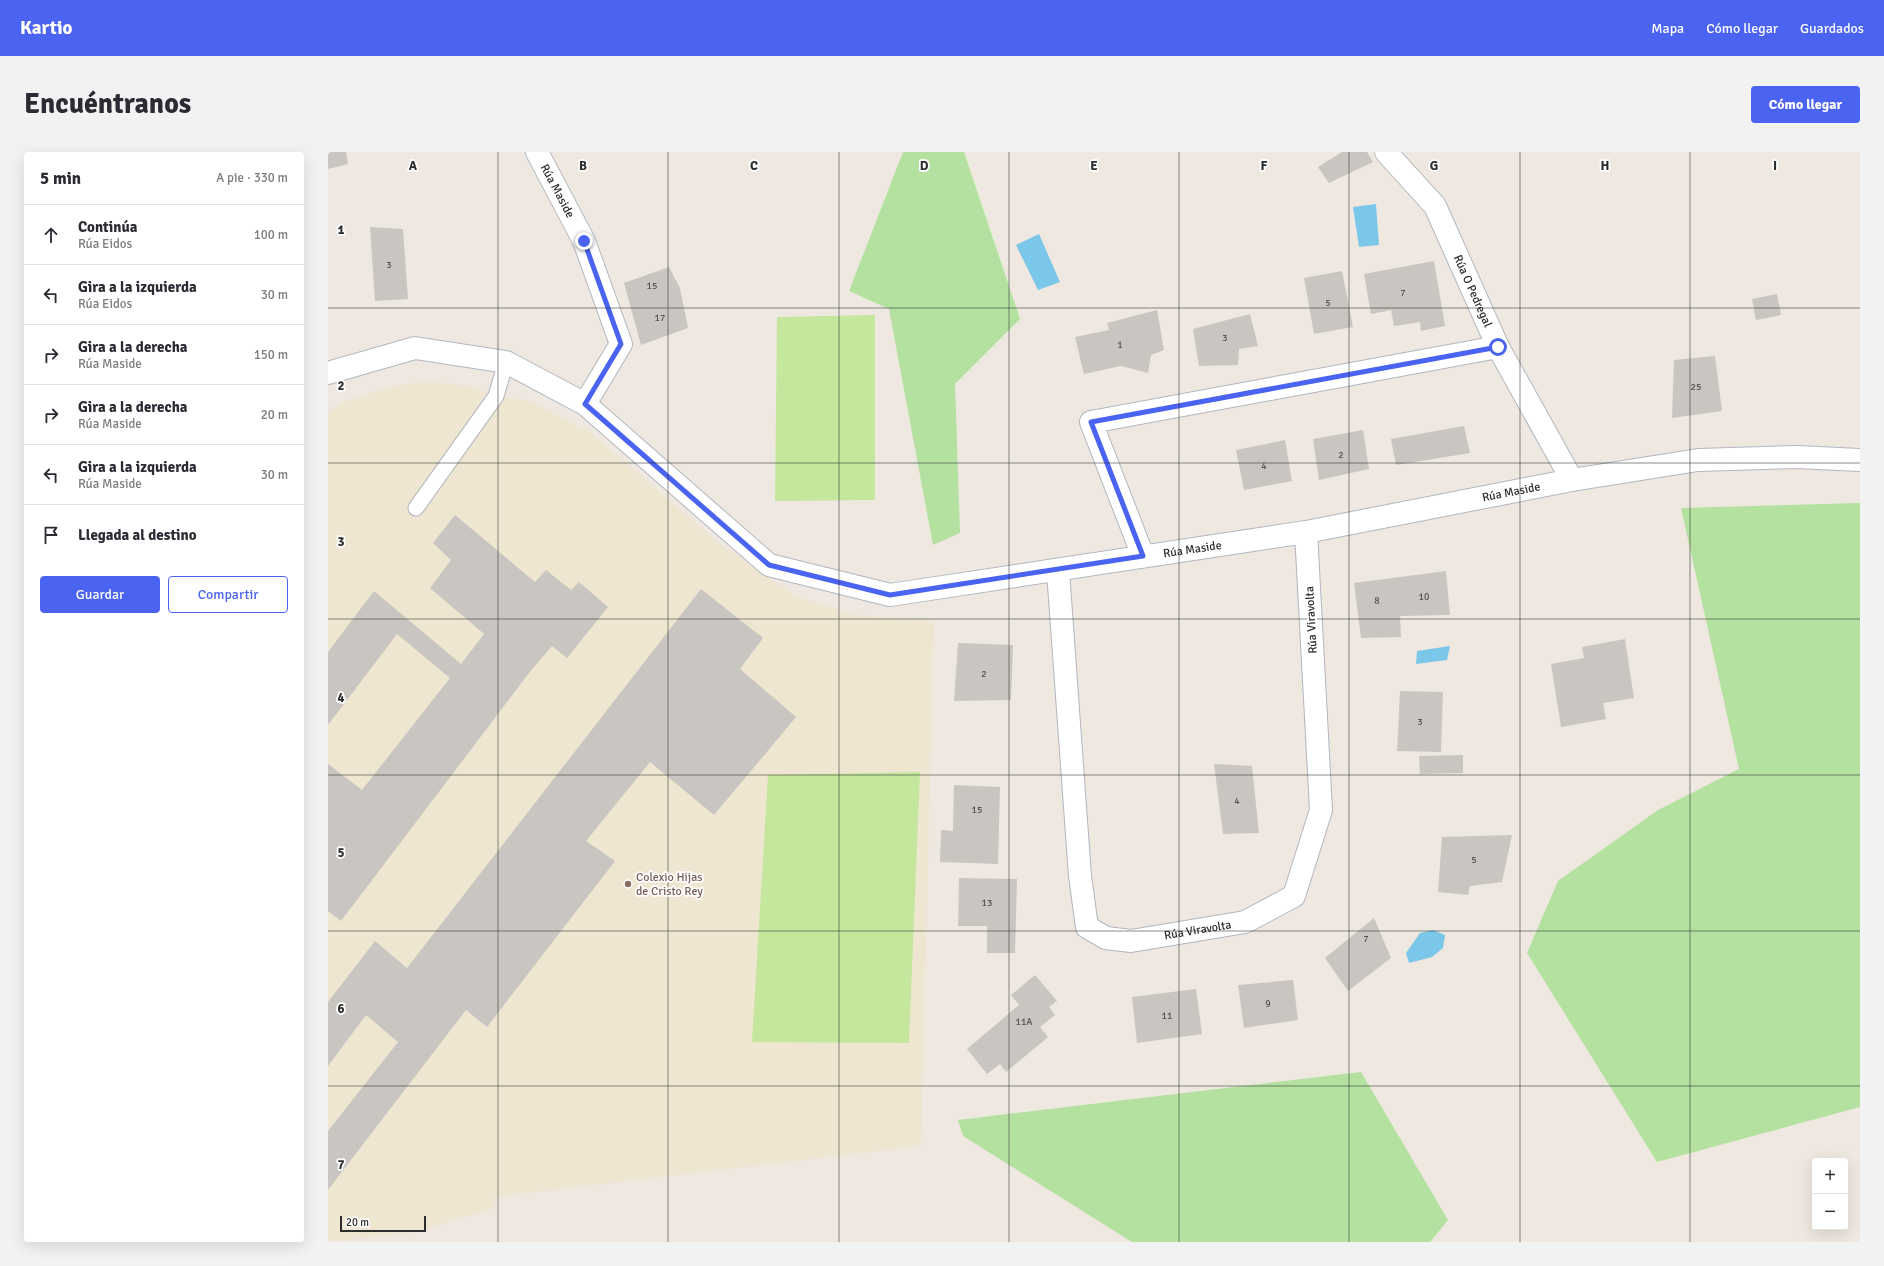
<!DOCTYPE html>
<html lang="es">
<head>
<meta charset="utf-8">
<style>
  body { margin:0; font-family:Signika,sans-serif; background:#f2f2f3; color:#2b2b33 }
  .controls { position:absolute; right:12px; bottom:12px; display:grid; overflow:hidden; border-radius:4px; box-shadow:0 4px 16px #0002 }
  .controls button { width:36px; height:36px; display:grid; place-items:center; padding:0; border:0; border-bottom:1px solid #e1e1e2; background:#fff; color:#2b2b33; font:20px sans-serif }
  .scale { position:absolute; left:12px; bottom:10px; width:86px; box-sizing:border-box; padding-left:4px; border:2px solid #2d2d2d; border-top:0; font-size:11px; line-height:14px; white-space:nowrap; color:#2d2d2d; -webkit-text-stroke:3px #fff; paint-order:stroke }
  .stop { position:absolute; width:12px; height:12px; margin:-9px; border:3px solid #4a63f1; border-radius:50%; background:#fff }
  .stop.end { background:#4a63f1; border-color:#fff; box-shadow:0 1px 4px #0008 }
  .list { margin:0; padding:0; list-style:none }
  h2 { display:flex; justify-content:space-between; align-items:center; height:52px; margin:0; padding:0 16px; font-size:17px }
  h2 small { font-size:13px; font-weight:400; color:#7c7c81 }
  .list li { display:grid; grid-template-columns:26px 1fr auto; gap:12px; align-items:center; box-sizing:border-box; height:60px; padding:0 16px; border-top:1px solid #e1e1e2 }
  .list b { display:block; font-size:15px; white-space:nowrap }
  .list p { margin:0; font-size:13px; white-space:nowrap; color:#7c7c81 }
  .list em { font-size:13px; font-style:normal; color:#7c7c81 }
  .actions { display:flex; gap:8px; padding:12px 16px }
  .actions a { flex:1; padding:9px 0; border:1px solid #4a63f1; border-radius:4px; text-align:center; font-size:14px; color:#4a63f1 }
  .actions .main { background:#4a63f1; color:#fff }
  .icon { flex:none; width:22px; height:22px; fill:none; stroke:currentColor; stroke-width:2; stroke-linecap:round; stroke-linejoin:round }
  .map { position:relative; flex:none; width:1532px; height:1090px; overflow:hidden; border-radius:4px }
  header { display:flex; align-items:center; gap:24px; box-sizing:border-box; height:56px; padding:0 20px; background:#4a63f1; color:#fff }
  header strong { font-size:19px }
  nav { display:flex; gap:22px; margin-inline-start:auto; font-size:14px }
  .intro { display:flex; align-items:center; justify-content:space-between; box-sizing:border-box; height:96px; padding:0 24px }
  h1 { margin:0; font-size:28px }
  .button { padding:10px 18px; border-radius:4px; background:#4a63f1; color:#fff; font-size:14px; font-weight:700 }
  main { display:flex; gap:24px; padding:0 24px }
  aside { flex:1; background:#fff; border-radius:4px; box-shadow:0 4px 16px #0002 }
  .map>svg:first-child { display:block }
  .education { fill:#eee6d1 }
  .green { fill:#b4e1a0 }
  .pitch { fill:#c5e79d }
  .water { fill:#7ac7e9 }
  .building { fill:#c9c5c0 }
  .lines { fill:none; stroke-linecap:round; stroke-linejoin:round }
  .service-casing { stroke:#b4b6bf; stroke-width:17 }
  .minor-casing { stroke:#b4b6bf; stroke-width:24 }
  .tertiary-casing { stroke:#b4b6bf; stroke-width:24 }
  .service { stroke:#fff; stroke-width:15 }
  .minor { stroke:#fff; stroke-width:22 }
  .tertiary { stroke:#fff; stroke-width:22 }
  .route { stroke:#4a63f1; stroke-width:5 }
  .grid { fill:none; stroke:#2d2d2d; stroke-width:1; stroke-opacity:0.55 }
  .education-dot { fill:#8d6e63; stroke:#fff; stroke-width:1.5 }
  .labels { text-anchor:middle; stroke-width:3.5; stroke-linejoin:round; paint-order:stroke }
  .number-label { font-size:10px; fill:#545352 }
  .street-label { font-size:12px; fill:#2d2d2d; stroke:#fff }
  .education-label { font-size:12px; fill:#785e54; stroke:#fff; text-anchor:start }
  .grid-label { font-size:13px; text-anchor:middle; font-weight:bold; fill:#2d2d2d; stroke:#fff; stroke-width:3.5; stroke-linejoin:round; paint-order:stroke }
</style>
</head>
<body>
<header>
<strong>Kartio</strong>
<nav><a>Mapa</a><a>Cómo llegar</a><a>Guardados</a></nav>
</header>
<div class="intro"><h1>Encuéntranos</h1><a class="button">Cómo llegar</a></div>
<main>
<aside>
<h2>5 min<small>A pie · 330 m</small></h2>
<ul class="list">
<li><svg class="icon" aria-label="ahead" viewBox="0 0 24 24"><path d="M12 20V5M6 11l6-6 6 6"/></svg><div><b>Continúa</b><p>Rúa Eidos</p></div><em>100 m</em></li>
<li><svg class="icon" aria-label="left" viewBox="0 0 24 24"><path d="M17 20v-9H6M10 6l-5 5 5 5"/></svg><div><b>Gira a la izquierda</b><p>Rúa Eidos</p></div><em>30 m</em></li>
<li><svg class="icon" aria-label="right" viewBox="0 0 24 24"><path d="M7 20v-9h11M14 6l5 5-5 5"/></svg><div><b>Gira a la derecha</b><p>Rúa Maside</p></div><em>150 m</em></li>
<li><svg class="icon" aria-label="right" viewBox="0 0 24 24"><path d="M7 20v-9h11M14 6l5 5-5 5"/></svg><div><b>Gira a la derecha</b><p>Rúa Maside</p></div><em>20 m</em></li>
<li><svg class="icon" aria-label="left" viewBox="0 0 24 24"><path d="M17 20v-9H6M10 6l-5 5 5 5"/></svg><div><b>Gira a la izquierda</b><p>Rúa Maside</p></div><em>30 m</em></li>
<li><svg class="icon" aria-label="arrive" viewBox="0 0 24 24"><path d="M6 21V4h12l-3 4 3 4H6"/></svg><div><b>Llegada al destino</b></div></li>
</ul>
<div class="actions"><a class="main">Guardar</a><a>Compartir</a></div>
</aside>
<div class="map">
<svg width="1532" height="1090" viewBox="0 0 1532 1090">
  <rect width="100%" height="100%" fill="#eee8e0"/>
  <path class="education" d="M97,229L140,234L168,244L202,249L262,280L389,390L468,444L529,463L606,469L593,994L166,1045L167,1056L83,1081L0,1090V260L18,249L57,236Z"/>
  <path class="green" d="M575,0H636L692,167L627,232L632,381L605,393L561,157L521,139Z
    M1532,351V955L1329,1010L1199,801L1230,729L1330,658L1411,617L1353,356Z
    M1033,920L1120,1068L1102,1090H804L635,984L630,968Z"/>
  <path class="pitch" d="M547,163V348L447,349L449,165Z
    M592,620L581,891L424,890L440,623Z"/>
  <path class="water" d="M1048,52L1051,93L1031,95L1025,55Z
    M711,82L732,130L710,138L688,93Z
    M1122,494L1119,508L1088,512L1089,499Z
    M1105,778L1117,783L1115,796L1104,805L1081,811L1078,801L1092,781Z"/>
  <path class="building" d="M0,0H18L20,12L0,17Z
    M1014,0H1039L1045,10L1001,31L990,15Z
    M42,75L75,77L80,147L47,149Z
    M1106,109L1117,174L1093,179L1092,170L1066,174L1063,158L1043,162L1036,122Z
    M341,115L352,136L360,176L313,193L296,131Z
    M1014,119L1025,175L986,182L976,126Z
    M1449,142L1453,163L1428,168L1424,147Z
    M829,158L836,198L823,203L820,221L793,214L756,222L747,185L781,178L779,171Z
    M922,162L930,194L911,197L910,213L871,214L865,177Z
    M1387,204L1394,259L1344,266L1346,208Z
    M1136,274L1142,301L1068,313L1063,287Z
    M1035,278L1041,317L991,328L985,287Z
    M957,288L964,329L916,338L908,298Z
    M127,363L207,430L218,418L243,438L251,430L280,455L239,506L224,494L201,521L13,769L0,759V612L34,638L122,526L69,482L0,573V500L46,439L133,512L156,482L102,436L123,408L105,391Z
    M1118,419L1122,463L1072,464L1073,485L1033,486L1026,431Z
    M373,437L435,486L412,517L468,565L386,663L322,610L258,689L287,709L159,875L138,858L0,1038V979L70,890L38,863L0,914V850L47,789L79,816Z
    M1297,487L1306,546L1275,551L1278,567L1233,575L1223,512L1256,506L1254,495Z
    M630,491L685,493L683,548L626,549Z
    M1072,539L1115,540L1113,600L1069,599Z
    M1135,603V621L1092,622L1091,604Z
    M886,612L924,614L931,681L895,682Z
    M626,633L672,635L670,712L612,710L613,678L625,679Z
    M1184,683L1174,730L1142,734L1140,743L1110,740L1114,685Z
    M631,726L689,727L687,801H659V774H630Z
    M1046,766L1063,806L1020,839L997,806Z
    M707,823L729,849L721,855L727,863L712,875L720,885L678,920L672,912L659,922L639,897L691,853L683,843Z
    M965,828L970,868L916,876L910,833Z
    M868,837L874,882L809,891L804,845Z"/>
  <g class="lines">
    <defs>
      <path id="service" d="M88,356L168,244L178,210"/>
      <g id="minor">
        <path id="s1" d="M209,0L256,89L293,192L257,252"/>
        <path id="s2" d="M1058,0L1107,54L1170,195L1244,328"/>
        <path d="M815,404L763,270L1170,195"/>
        <path id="s3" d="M730,419L752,724L759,775L778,786L803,789L917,770L966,744L993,658L978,380"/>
      </g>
      <g id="tertiary">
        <path id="s4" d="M0,221L87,196L178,210L257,252L441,413L562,443L978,380L1244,328L1370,308L1469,305L1532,308"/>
      </g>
    </defs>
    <use href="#service" class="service-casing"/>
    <use href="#minor" class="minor-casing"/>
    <use href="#tertiary" class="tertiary-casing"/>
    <use href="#service" class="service"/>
    <use href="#minor" class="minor"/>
    <use href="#tertiary" class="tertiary"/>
  </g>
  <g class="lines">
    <path class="route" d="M256,89L293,192L257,252L441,413L562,443L815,404L763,270L1170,195"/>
  </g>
  <path class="grid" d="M170,0V1090M340,0V1090M511,0V1090M681,0V1090M851,0V1090M1021,0V1090M1192,0V1090M1362,0V1090M0,156H1532M0,311H1532M0,467H1532M0,623H1532M0,779H1532M0,934H1532"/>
  <circle class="education-dot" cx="300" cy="732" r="4"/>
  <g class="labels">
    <g class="number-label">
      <text x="61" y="116">3</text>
      <text x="324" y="137">15</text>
      <text x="1075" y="144">7</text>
      <text x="1000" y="154">5</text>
      <text x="332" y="169">17</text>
      <text x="897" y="189">3</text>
      <text x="792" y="196">1</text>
      <text x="1368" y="238">25</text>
      <text x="1013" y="306">2</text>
      <text x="936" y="317">4</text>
      <text x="1096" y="448">10</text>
      <text x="1049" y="452">8</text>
      <text x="656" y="525">2</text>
      <text x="1092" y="573">3</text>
      <text x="909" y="652">4</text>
      <text x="649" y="661">15</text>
      <text x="1146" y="711">5</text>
      <text x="659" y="754">13</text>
      <text x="1038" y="790">7</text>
      <text x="940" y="855">9</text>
      <text x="839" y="867">11</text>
      <text x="696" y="873">11A</text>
    </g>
    <g class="street-label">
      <text dy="4" stroke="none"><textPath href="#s1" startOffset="44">Rúa Maside</textPath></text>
      <text dy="4" stroke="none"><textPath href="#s2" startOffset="166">Rúa O Pedregal</textPath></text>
      <text dy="4" stroke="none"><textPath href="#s4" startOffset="1271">Rúa Maside</textPath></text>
      <text dy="4" stroke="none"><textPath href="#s4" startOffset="947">Rúa Maside</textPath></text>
      <text transform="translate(983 468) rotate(-93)" y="4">Rúa Viravolta</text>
      <text dy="4" stroke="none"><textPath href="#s3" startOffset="472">Rúa Viravolta</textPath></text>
    </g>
    <g class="education-label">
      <text x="308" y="729">Colexio Hijas<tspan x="308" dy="14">de Cristo Rey</tspan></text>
    </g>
  </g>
  <g class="grid-label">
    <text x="85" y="18">A</text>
    <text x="255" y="18">B</text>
    <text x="426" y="18">C</text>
    <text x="596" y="18">D</text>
    <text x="766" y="18">E</text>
    <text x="936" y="18">F</text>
    <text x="1106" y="18">G</text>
    <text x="1277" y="18">H</text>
    <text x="1447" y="18">I</text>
    <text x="13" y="82">1</text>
    <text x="13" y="238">2</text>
    <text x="13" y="394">3</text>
    <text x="13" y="550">4</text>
    <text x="13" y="705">5</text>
    <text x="13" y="861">6</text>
    <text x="13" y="1017">7</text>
  </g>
</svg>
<div class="controls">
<button>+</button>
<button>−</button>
</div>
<div class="scale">20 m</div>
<div class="stop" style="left:1170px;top:195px"></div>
<div class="stop end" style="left:256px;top:89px"></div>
</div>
</main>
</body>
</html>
